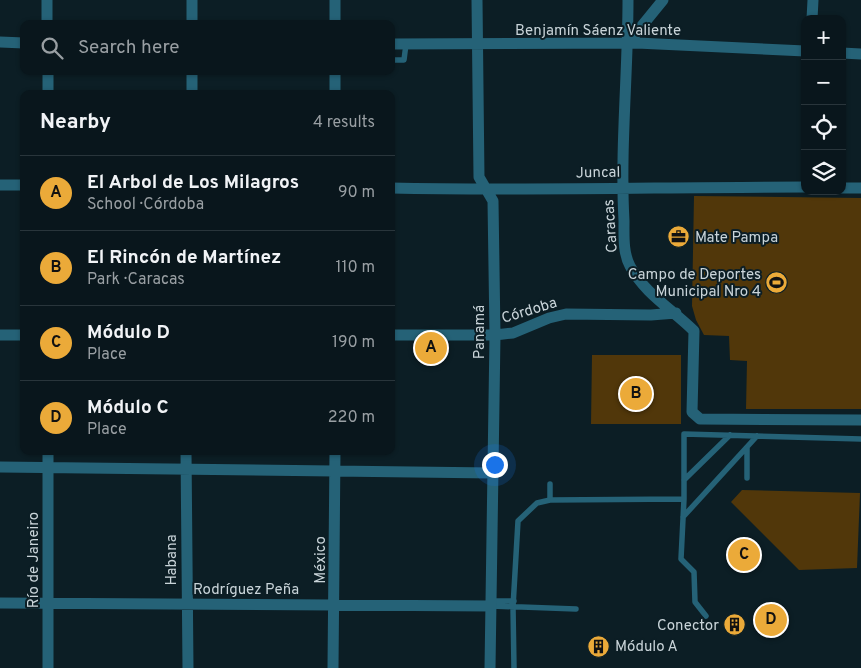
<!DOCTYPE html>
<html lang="en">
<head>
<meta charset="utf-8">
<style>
  body { margin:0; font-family:Overpass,sans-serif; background:#121f25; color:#f1f3f6 }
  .controls { position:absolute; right:15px; top:15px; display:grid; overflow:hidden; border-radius:10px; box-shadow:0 1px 4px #0004 }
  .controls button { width:45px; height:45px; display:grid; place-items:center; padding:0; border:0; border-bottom:1px solid #29353b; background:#09161c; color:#f1f3f6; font:25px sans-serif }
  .you { position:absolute; left:494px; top:464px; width:18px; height:18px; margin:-12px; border:4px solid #fff; border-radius:50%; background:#1a73e8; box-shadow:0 0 0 8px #1a73e833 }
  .badge { display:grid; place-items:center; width:32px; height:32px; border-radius:50%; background:#ebaa39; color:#111; font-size:16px; font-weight:700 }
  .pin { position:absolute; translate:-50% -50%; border:2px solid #fff; box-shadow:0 1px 5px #0006 }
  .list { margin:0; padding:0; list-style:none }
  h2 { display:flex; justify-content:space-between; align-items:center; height:65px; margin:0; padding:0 20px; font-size:21px }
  h2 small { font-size:16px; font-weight:400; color:#999fa3 }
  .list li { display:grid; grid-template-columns:32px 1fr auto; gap:15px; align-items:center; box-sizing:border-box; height:75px; padding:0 20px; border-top:1px solid #29353b }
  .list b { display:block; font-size:19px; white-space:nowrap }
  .list p { margin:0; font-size:16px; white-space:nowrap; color:#999fa3 }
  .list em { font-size:16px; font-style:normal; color:#999fa3 }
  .icon { flex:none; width:28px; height:28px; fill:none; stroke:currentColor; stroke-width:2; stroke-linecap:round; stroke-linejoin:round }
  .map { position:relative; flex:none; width:861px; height:668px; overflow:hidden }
  .search { position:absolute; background:#09161c; box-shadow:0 1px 4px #0004; left:20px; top:20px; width:375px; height:55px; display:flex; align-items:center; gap:12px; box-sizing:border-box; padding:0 18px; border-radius:10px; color:#999fa3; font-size:19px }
  .panel { position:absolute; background:#09161c; box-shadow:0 1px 4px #0004; left:20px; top:90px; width:375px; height:365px; border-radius:10px }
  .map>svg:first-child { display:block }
  .green { fill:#51370a }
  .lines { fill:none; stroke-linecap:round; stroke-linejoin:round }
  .service { stroke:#256277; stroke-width:5.5 }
  .minor { stroke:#256277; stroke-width:11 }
  .labels { text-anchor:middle; stroke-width:4; stroke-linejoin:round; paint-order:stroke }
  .street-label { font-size:15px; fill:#c9d4d9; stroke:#0c1e25 }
  .poi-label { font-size:15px; fill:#c9d4d9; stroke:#0c1e25; text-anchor:start }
</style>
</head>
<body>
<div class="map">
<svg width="861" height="668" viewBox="0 0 861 668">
  <rect width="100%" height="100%" fill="#0c1e25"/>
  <path class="green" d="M694,196L861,198V409H746L747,361L730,360L729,336L704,335L696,320L692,306Z
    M592,355H681V424H591Z
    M742,490L860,493L857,568L799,570L731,502Z"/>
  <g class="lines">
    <path class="service" d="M391,60H404L406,44
      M747,448V478
      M684,480L730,435
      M550,500V484
      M683,517L757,436
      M491,601H514
      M491,606L576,609
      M706,616L695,602L694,572L681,559L684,499V434L861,439
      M514,668L513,607L518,521L537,503L550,500L684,499"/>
    <path class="minor" d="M47,0V24
      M335,0V24
      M477,0L479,177L493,201L495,335L490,668
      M628,0C628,74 620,148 624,221C624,236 623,253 630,266C644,293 673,310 694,331L692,412L700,419L861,420
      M812,19L813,0
      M192,24V0
      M0,42L24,43
      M628,43L663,0
      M391,44L637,43L805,51
      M842,53L861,54
      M192,71V94
      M48,94V71
      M335,94V71
      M0,185H24
      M391,188C529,191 667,187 805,187
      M842,188H861
      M0,335H24
      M391,335H495L513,333L549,318L566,314L651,315L676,313
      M48,451V668
      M186,451L188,668
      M0,467L493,473
      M0,603L491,606
      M333,668L335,451"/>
  </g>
  <defs>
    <symbol id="office-disc" viewBox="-11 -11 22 22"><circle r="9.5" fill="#ebaa39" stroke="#0c1e25"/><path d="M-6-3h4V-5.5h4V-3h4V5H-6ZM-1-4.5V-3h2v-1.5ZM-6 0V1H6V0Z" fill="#111"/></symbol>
    <symbol id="stadium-disc" viewBox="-11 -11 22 22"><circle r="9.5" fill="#ebaa39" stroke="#0c1e25"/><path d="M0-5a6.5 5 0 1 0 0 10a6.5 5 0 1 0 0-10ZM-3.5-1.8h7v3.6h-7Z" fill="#111"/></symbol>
    <symbol id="building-disc" viewBox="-11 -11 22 22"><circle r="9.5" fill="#ebaa39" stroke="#0c1e25"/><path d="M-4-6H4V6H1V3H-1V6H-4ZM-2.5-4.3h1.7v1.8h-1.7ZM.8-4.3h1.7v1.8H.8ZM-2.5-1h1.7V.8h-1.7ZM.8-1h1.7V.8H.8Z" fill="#111"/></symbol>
  </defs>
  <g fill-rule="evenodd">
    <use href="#office-disc" x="666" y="224" width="25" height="25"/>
    <use href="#stadium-disc" x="764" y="270" width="25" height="25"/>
    <use href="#building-disc" x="722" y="612" width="25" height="25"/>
    <use href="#building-disc" x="586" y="634" width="25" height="25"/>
  </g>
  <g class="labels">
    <g class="street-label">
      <text x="598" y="35">Benjamín Sáenz Valiente</text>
      <text transform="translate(598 172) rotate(-1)" y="5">Juncal</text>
      <text transform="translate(610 226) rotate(-94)" y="5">Caracas</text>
      <text transform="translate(529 310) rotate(-17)" y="5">Córdoba</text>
      <text transform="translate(479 332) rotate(-90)" y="5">Panamá</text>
      <text transform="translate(33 560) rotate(-90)" y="5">Río de Janeiro</text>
      <text transform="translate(171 560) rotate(-90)" y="5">Habana</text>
      <text transform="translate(320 560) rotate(-90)" y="5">México</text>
      <text x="246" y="594">Rodríguez Peña</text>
    </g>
    <g class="poi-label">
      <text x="695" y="242">Mate Pampa</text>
      <text x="761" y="279" text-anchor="end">Campo de Deportes<tspan x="761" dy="17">Municipal Nro 4</tspan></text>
      <text x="719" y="630" text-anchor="end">Conector</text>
      <text x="615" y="651">Módulo A</text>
    </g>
  </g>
</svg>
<div class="controls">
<button>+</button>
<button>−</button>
<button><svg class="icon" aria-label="locate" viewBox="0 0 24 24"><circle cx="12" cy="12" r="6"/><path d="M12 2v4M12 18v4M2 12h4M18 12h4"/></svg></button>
<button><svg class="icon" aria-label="layers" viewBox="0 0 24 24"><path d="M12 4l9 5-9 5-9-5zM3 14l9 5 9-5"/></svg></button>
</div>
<div class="you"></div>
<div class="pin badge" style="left:431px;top:348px">A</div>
<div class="pin badge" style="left:636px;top:394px">B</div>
<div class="pin badge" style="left:744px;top:555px">C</div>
<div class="pin badge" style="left:771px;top:620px">D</div>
<div class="search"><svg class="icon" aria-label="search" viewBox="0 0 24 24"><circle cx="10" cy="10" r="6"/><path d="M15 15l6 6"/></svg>Search here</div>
<section class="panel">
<h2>Nearby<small>4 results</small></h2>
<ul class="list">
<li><span class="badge">A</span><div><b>El Arbol de Los Milagros</b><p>School · Córdoba</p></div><em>90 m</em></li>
<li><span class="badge">B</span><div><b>El Rincón de Martínez</b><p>Park · Caracas</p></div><em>110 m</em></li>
<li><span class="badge">C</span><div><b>Módulo D</b><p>Place</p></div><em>190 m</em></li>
<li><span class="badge">D</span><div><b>Módulo C</b><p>Place</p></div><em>220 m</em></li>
</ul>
</section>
</div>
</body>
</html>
